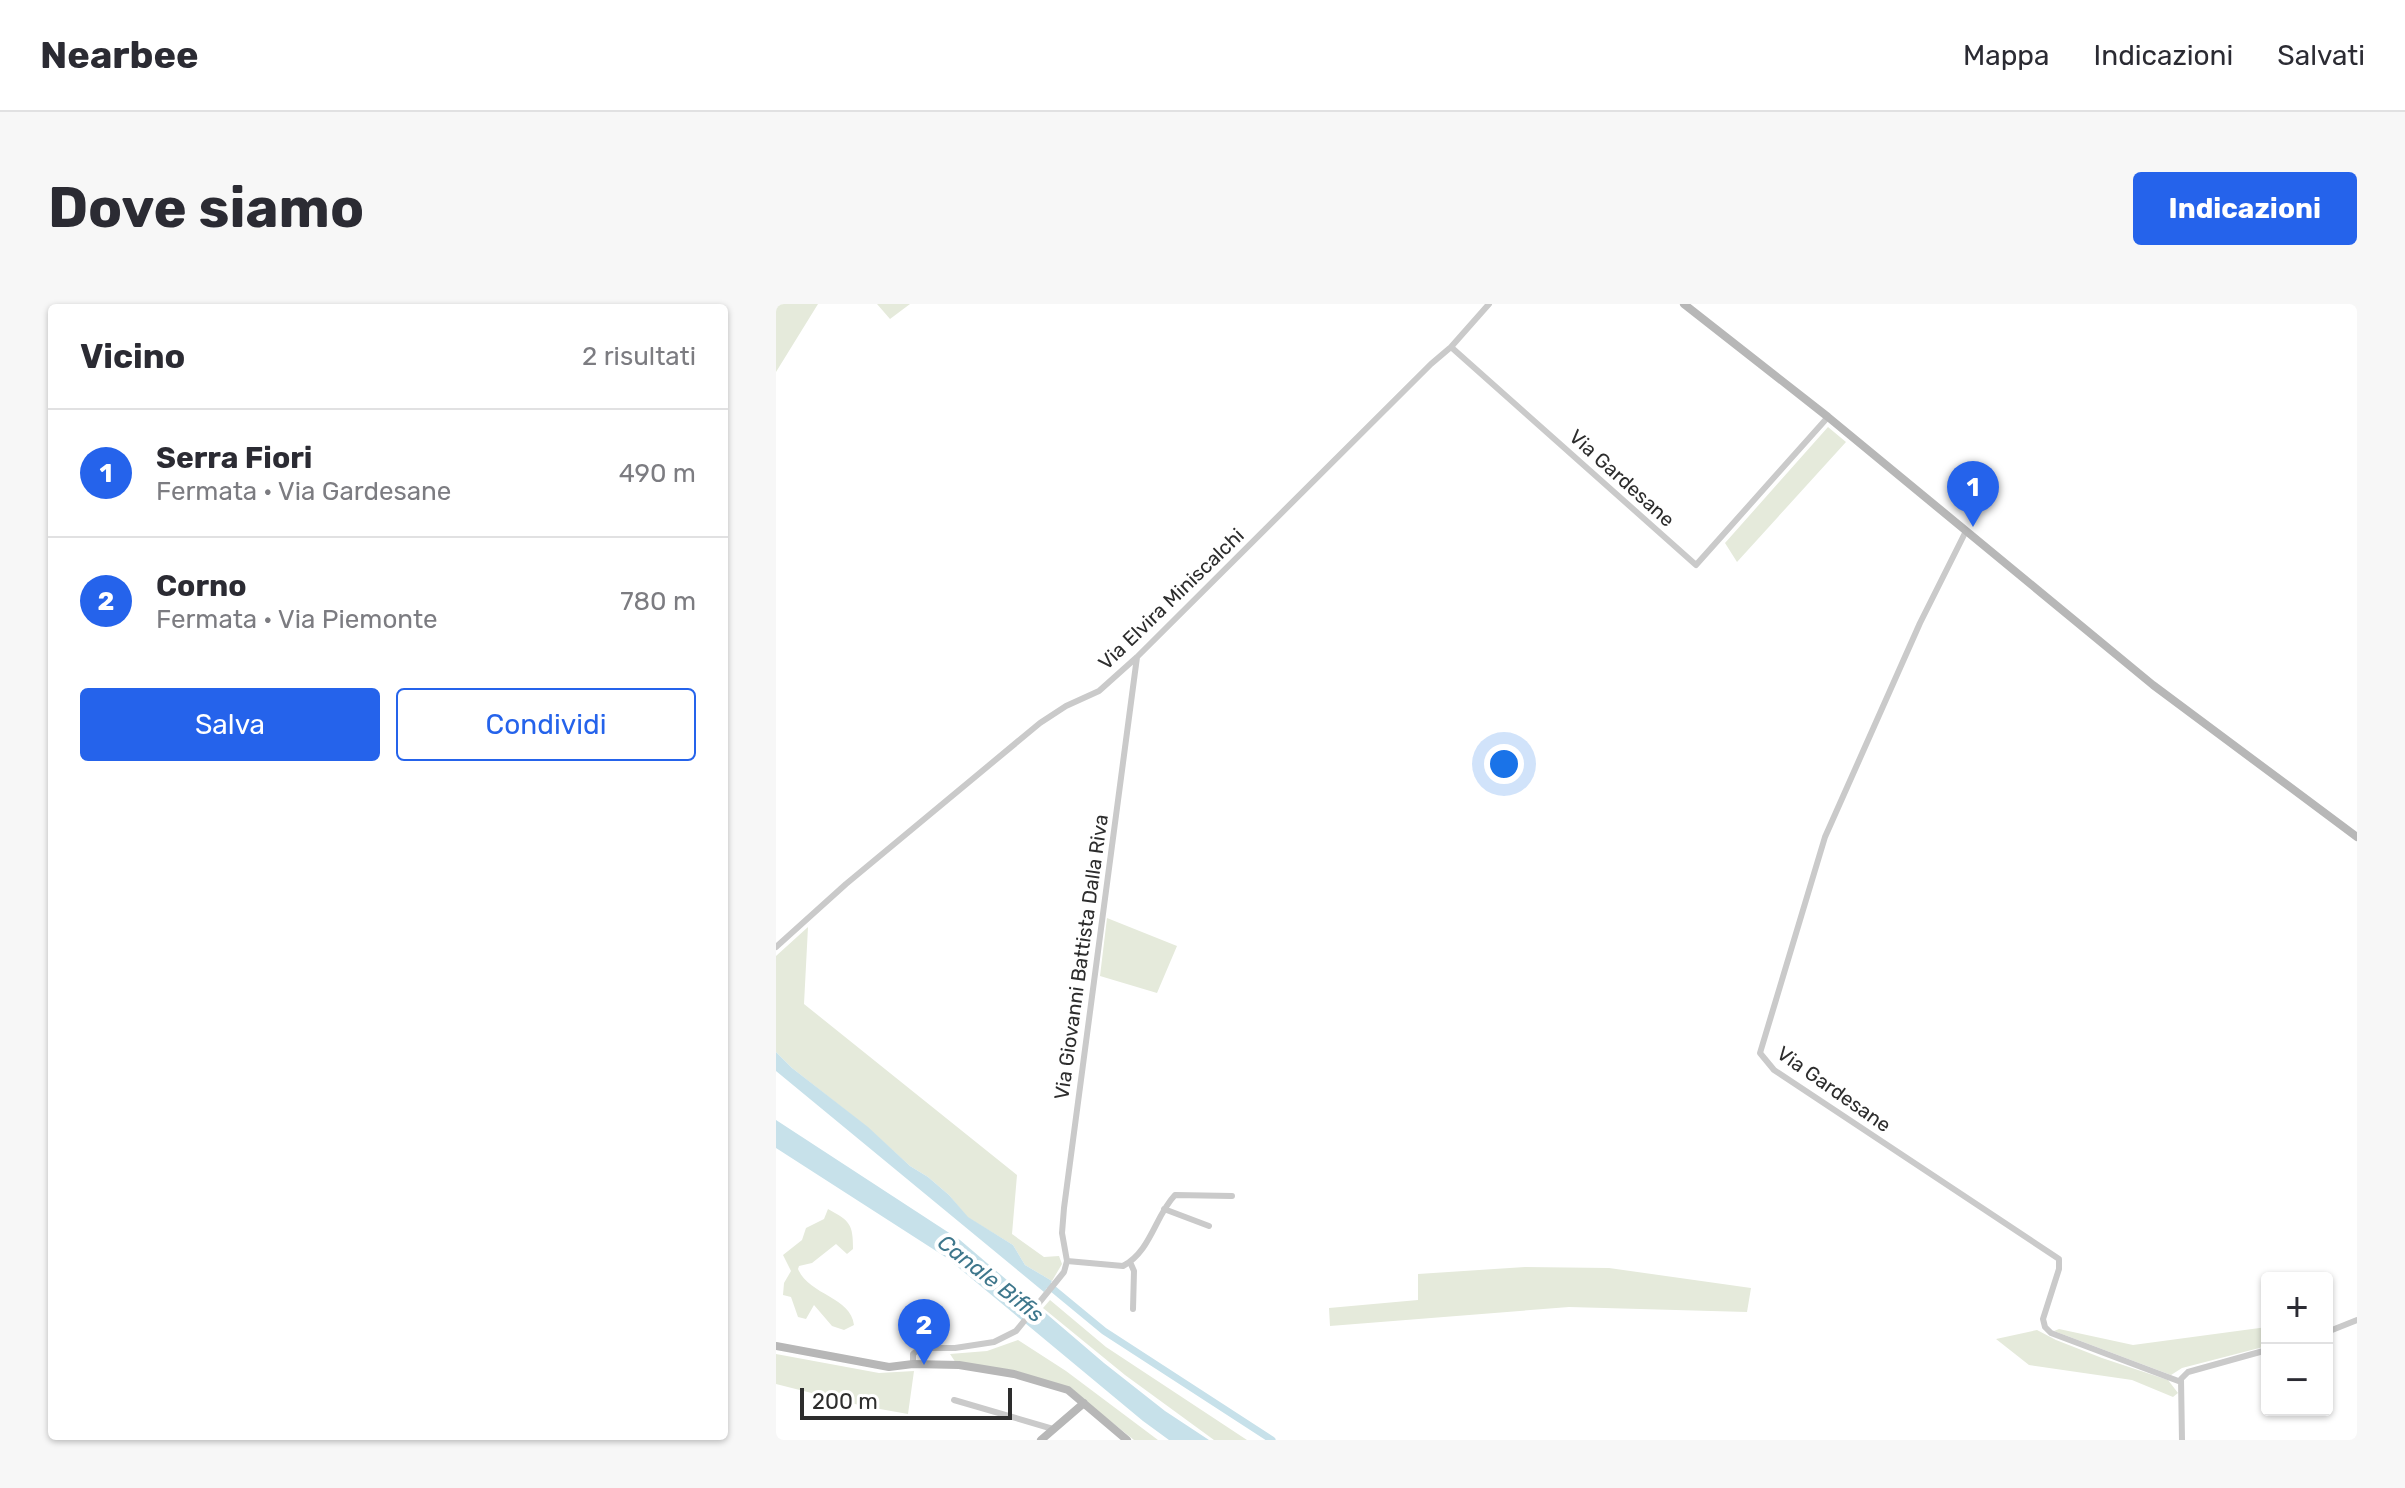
<!DOCTYPE html>
<html lang="it">
<head>
<meta charset="utf-8">
<style>
  body { margin:0; font-family:Rubik,sans-serif; background:#f7f7f7; color:#2b2b33 }
  .controls { position:absolute; right:24px; bottom:24px; display:grid; overflow:hidden; border-radius:8px; box-shadow:0 2px 6px #0004 }
  .controls button { width:72px; height:72px; display:grid; place-items:center; padding:0; border:0; border-bottom:2px solid #e1e1e2; background:#fff; color:#2b2b33; font:40px sans-serif }
  .scale { position:absolute; left:24px; bottom:20px; width:212px; box-sizing:border-box; padding-left:8px; border:4px solid #2d2d2d; border-top:0; font-size:22px; line-height:28px; white-space:nowrap; color:#2d2d2d; -webkit-text-stroke:6px #fff; paint-order:stroke }
  .you { position:absolute; left:728px; top:460px; width:28px; height:28px; margin:-20px; border:6px solid #fff; border-radius:50%; background:#1a73e8; box-shadow:0 0 0 12px #1a73e833 }
  .badge { display:grid; place-items:center; width:52px; height:52px; border-radius:50%; background:#2563eb; color:#fff; font-size:26px; font-weight:700 }
  .pin { position:absolute; translate:-50% -66px; filter:drop-shadow(0 2px 4px #0008) }
  .pin::after { content:''; position:absolute; top:42px; width:28px; height:24px; background:inherit; clip-path:polygon(0 0,100% 0,50% 100%) }
  .list { margin:0; padding:0; list-style:none }
  h2 { display:flex; justify-content:space-between; align-items:center; height:104px; margin:0; padding:0 32px; font-size:34px }
  h2 small { font-size:26px; font-weight:400; color:#7c7c81 }
  .list li { display:grid; grid-template-columns:52px 1fr auto; gap:24px; align-items:center; box-sizing:border-box; height:128px; padding:0 32px; border-top:2px solid #e1e1e2 }
  .list b { display:block; font-size:30px; white-space:nowrap }
  .list p { margin:0; font-size:26px; white-space:nowrap; color:#7c7c81 }
  .list em { font-size:26px; font-style:normal; color:#7c7c81 }
  .actions { display:flex; gap:16px; padding:24px 32px }
  .actions a { flex:1; padding:18px 0; border:2px solid #2563eb; border-radius:8px; text-align:center; font-size:28px; color:#2563eb }
  .actions .main { background:#2563eb; color:#fff }
  .map { position:relative; flex:none; width:1581px; height:1136px; overflow:hidden; border-radius:8px }
  header { display:flex; align-items:center; gap:48px; box-sizing:border-box; height:112px; padding:0 40px; background:#fff; border-bottom:2px solid #e1e1e2 }
  header strong { font-size:38px }
  nav { display:flex; gap:44px; margin-inline-start:auto; font-size:28px }
  .intro { display:flex; align-items:center; justify-content:space-between; box-sizing:border-box; height:192px; padding:0 48px }
  h1 { margin:0; font-size:56px }
  .button { padding:20px 36px; border-radius:8px; background:#2563eb; color:#fff; font-size:28px; font-weight:700 }
  main { display:flex; gap:48px; padding:0 48px }
  aside { flex:1; background:#fff; border-radius:8px; box-shadow:0 2px 6px #0004 }
  .map>svg:first-child { display:block }
  .green { fill:#e5eadb }
  .water { fill:#c7e1ea }
  .lines { fill:none; stroke-linecap:round; stroke-linejoin:round }
  .canal { stroke:#c7e1ea; stroke-width:7 }
  .street { stroke:#cacaca; stroke-width:6 }
  .secondary { stroke:#b7b7b7; stroke-width:8 }
  .labels { text-anchor:middle; stroke-width:8; stroke-linejoin:round; paint-order:stroke }
  .street-label { font-size:20px; fill:#2d2d2d; stroke:#fff }
  .water-label { font-size:22px; font-style:italic; fill:#3e778c; stroke:#fff }
</style>
</head>
<body>
<header>
<strong>Nearbee</strong>
<nav><a>Mappa</a><a>Indicazioni</a><a>Salvati</a></nav>
</header>
<div class="intro"><h1>Dove siamo</h1><a class="button">Indicazioni</a></div>
<main>
<aside>
<h2>Vicino<small>2 risultati</small></h2>
<ul class="list">
<li><span class="badge">1</span><div><b>Serra Fiori</b><p>Fermata · Via Gardesane</p></div><em>490 m</em></li>
<li><span class="badge">2</span><div><b>Corno</b><p>Fermata · Via Piemonte</p></div><em>780 m</em></li>
</ul>
<div class="actions"><a class="main">Salva</a><a>Condividi</a></div>
</aside>
<div class="map">
<svg width="1581" height="1136" viewBox="0 0 1581 1136">
  <rect width="100%" height="100%" fill="#fff"/>
  <path class="green" d="M0,0H42L0,68Z
    M101,0H134L114,15Z
    M1052,123L1070,138L961,258L949,239Z
    M331,614L401,642L381,689L324,672Z
    M32,623L28,700L241,871L236,930L268,953L283,952L286,960L276,977L249,961L237,941L191,913L173,891L152,873L134,862L91,823L16,764L0,748V652Z
    M52,905C74,917 77,920 77,945L71,950L60,940L36,959L23,962L22,965C33,991 75,993 78,1021L68,1026L56,1022L38,1001L30,1015L22,1013L15,993L7,991L8,979L15,967L7,951L26,936L30,924L48,915Z
    M749,963L833,964L975,984L971,1008L793,1003L554,1022L553,1004L642,996V970Z
    M274,996L330,1043L471,1136H438L349,1071L267,1004Z
    M1491,1023V1042L1406,1064L1395,1071L1278,1027L1283,1025L1357,1041Z
    M1261,1026L1280,1036L1326,1054L1392,1076L1402,1089L1397,1093L1356,1076L1253,1061L1220,1035Z
    M242,1036L290,1067L382,1136H358L293,1084L180,1059L174,1050L211,1047Z
    M0,1050L103,1069L138,1067L132,1110L87,1102L0,1080Z"/>
  <path class="water" d="M0,748L16,764L92,823L134,862L152,873L173,891L192,913L237,941L249,961L276,977L268,988L0,767Z
    M0,816L184,936L328,1059L389,1107L433,1136H393L367,1117L171,954L0,844Z"/>
  <g class="lines">
    <path class="canal" d="M265,975L328,1027L496,1136"/>
    <path class="street" d="M675,43L920,261L1052,113
      M1190,227L1144,319L1049,533L984,749L998,766L1283,955V965L1267,1015L1269,1023L1275,1029L1405,1078
      M0,643L70,580L264,419L290,402L323,387L361,353L655,60L675,43L713,0
      M388,905L433,922
      M291,957L347,962C375,947 379,912 399,891L456,892
      M354,958L358,967L357,1005
      M1551,1028L1581,1016
      M137,1060V1050L144,1044H179L218,1038L240,1027L288,968L291,957L286,929L288,904L361,353
      M178,1096L277,1125
      M1406,1136L1405,1075L1412,1068L1491,1046"/>
    <path class="secondary" d="M908,0L1052,113L1377,381L1581,533
      M0,1042L113,1063L137,1060L183,1061L238,1070L292,1086L351,1136
      M265,1136L308,1099"/>
  </g>
  <g class="labels">
    <g class="street-label">
      <text transform="translate(846 174) rotate(42)" y="7">Via Gardesane</text>
      <text transform="translate(395 295) rotate(-44)" y="7">Via Elvira Miniscalchi</text>
      <text transform="translate(305 653) rotate(-82)" y="7">Via Giovanni Battista Dalla Riva</text>
      <text transform="translate(1058 785) rotate(35)" y="7">Via Gardesane</text>
    </g>
    <g class="water-label">
      <text transform="translate(215 974) rotate(38)" y="8">Canale Biffis</text>
    </g>
  </g>
</svg>
<div class="controls">
<button>+</button>
<button>−</button>
</div>
<div class="scale">200 m</div>
<div class="you"></div>
<div class="pin badge" style="left:1197px;top:223px">1</div>
<div class="pin badge" style="left:148px;top:1061px">2</div>
</div>
</main>
</body>
</html>
